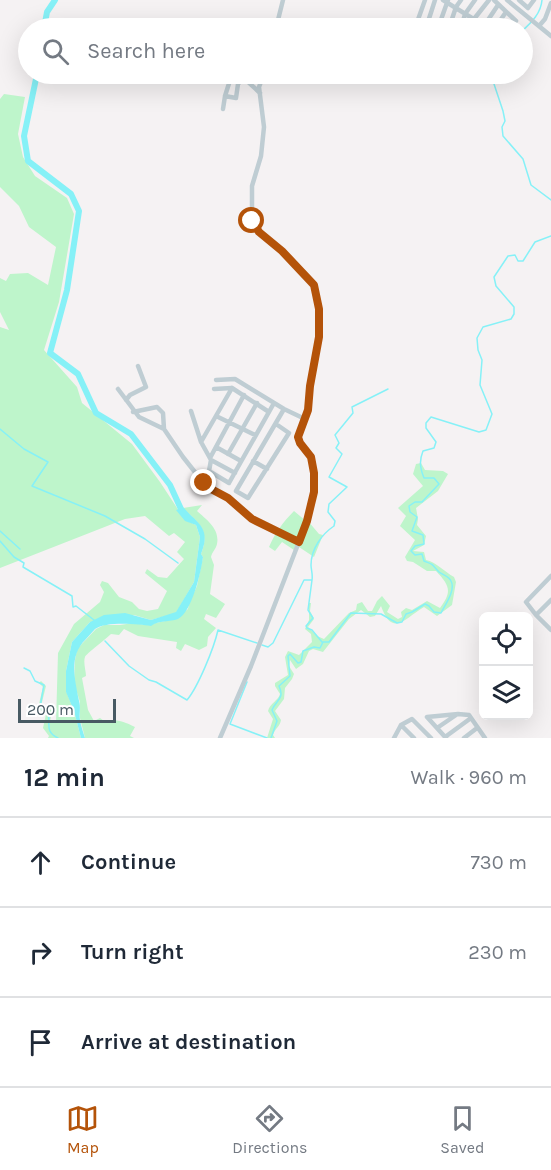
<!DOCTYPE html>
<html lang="en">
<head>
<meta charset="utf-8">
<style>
  body { margin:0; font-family:Karla,sans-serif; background:#f2f2f3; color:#1f2937 }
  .controls { position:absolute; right:18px; bottom:18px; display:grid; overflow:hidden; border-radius:9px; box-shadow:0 6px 24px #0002 }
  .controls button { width:54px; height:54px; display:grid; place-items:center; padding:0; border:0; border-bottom:2px solid #e0e1e3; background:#fff; color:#1f2937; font:30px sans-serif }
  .scale { position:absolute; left:18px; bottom:15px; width:98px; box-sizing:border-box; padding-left:6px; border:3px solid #485a63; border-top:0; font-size:16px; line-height:21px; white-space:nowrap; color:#485a63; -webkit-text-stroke:4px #fff; paint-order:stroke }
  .stop { position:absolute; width:18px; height:18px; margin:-14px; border:4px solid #b45309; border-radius:50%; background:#fff }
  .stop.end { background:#b45309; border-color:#fff; box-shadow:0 2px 6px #0008 }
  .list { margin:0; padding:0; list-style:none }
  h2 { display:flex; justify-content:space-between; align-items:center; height:78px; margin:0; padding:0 24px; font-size:26px }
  h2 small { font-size:20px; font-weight:400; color:#747a83 }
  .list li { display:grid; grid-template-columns:39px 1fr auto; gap:18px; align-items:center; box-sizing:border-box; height:90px; padding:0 24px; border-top:2px solid #e0e1e3 }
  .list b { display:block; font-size:22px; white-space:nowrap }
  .list em { font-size:20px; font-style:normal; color:#747a83 }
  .icon { flex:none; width:33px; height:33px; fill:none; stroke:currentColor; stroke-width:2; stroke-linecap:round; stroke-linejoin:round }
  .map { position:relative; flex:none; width:551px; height:738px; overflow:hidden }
  .search { position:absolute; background:#fff; box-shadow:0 6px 24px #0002; left:18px; right:18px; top:18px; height:66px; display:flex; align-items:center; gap:15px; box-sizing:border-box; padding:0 21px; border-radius:33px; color:#747a83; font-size:22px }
  .sheet { height:348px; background:#fff }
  nav { display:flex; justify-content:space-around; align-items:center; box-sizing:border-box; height:84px; border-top:2px solid #e0e1e3; background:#fff; font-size:16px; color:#747a83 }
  nav a { display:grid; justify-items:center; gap:3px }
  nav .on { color:#b45309 }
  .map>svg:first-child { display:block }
  .green { fill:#bef5cb }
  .water { fill:#86f1f7 }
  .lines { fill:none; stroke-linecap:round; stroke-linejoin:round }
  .stream { stroke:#86f1f7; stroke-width:1.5 }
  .river { stroke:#86f1f7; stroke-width:6 }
  .minor { stroke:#bfcdd3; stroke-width:4.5 }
  .route { stroke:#b45309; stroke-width:8 }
</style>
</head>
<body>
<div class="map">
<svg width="551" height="738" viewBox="0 0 551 738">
  <rect width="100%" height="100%" fill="#f5f2f3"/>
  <path class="green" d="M4,94L25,97L18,134L23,157L35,176L67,198L74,214L59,302L44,350L77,387L82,403L132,444L160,482L185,520L196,525L200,537L194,582L176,613L151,620L134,615L90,622L72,642L66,671V691L74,711L81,738H48L49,736L43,728L46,714L38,708L43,687L39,683L41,681L46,686L41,706L42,708L52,710L50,722L56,723L58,653L74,624L100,602L104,592L100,585L102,581L108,583L119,597L132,602L139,609L147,611L158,609L167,591L145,573L147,569L158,577L167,578L184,559L177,552L185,542L174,533L169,536L145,516L125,519L0,568V327L9,330L0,312V278L6,281L10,274L28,273L48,285L56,247L29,227L19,206L0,187V99Z
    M421,463L425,470L443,471L448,474L438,491L416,508L418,519L417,525L426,536L424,545L413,551L424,552L426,560C436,562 445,572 454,577L456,582L452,605L437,616L424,607C406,617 393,639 381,606L375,616L370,617L361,610L349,619L323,652L313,649L309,651L303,664L296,669L290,660L289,666L294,674L292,679L285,688L284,699L275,711L281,720C280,727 275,728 273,735L275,738H267L273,719L268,711C270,703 278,701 280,694L275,686V683L288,675L285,657L288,651L299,655L312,642L311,634L305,629L309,620V603H311L310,611L314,619L308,627L317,636L324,639L349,613L356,610L357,604L362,602L368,611H372L377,601L382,596L390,606L387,612L398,619L402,617L401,612L406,608L412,610L427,601L440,608C453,591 449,585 436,571H427L413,562L407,561L405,557L415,540L400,526L406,516L398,508L423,486L413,474L416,464Z
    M202,505L197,511C207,520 220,529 217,544C216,549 212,552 211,557L214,565L210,594L225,604L216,618L206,614L204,619L216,628L208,637L207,646L199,650L185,644L181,651L176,648L177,642L138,636L124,629L119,635L111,634C106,639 86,654 85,657C83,662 86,671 86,676L82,678L88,710L94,721L100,718L104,721C117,719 123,721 135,727L130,736L134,738H85L80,718V702L74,683L75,660L77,649L96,629L104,625H120L133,623L146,625L175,619L188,609L189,603L197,586L203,557L201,554C210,531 200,524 183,508Z
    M294,511L306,521L294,550L282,542L275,551L269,547C275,533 283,522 294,511Z
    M308,521L319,534L323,535L314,557L299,547Z"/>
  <path class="water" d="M183,508C200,524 211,530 201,554L203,557C201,572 192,612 178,619C170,622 159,620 151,626C138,624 106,621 95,629C92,632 89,636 86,639C68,656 75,679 79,701C81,707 79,714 80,720C81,726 83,732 85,738H81L74,711L66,692V671L72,642L90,622L104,615L125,613L151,620L176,612L194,582L200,537L196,525L185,521L176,510Z"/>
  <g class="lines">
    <path class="stream" d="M522,31C532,22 541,13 542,0
      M493,74L494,84L503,111L505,121L502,127L503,136L523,159L531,185L551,200
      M0,429L24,449L48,462L32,486L105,516L145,539L178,563
      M0,531L20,549
      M0,541L14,557L24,563L23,567L72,596L73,607L76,606L94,620
      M312,580L308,610L313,618L306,626L307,628L312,630L322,642
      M105,641L129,666L149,680L156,682L187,700C198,687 214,648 218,630L257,643
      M262,645L268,647L273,643L304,580H312C313,574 311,570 311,565C311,549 322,534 334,526L335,521L328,512L329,504L347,487L329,477L342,454L336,448L339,443L335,435L353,413L352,407L388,389
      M24,668L30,671L35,681L44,685L40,707L48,712C51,724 44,731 58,738
      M247,682L230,724L267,738
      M271,738L277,721L272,710C276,700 285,699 279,686L290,676L288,656L290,654L298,663L301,662L303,651L314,647L320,648L323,642H329L351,613L381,614L397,623L402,622L406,614L412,612L425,604L429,606L434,612L441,613C445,605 456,590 451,581C449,576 443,575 439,572C430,563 436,566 424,561L422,554L415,555L411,551L415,546L424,544L423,535L412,531L417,517L410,512L409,506L415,502H422L439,484L434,478H424C420,468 419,461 423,451L434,448L436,442L426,428V423L431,417L479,432L486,430L492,414L480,385L482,360L478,350L477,338L483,327L511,319L514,314V307L496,286L494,277L508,256L515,255L518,261H523L535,242L551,236"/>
    <path class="river" d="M44,28L47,12L55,0
      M37,74L24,136L28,161L71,194L79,211L67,290L50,353L78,374L96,413L131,434L170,485L181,509L186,515"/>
    <path class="minor" d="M443,0L488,28
      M494,0L516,21
      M507,0L551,36
      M519,0L528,8L534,0
      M474,19L489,0
      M484,26L498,5
      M539,26L545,19L551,3
      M276,28L283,0
      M415,28L425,0
      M426,28L435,0
      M438,28L448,0
      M449,28L456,7L461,0
      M461,28L465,14L475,0
      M495,28L506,12
      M225,96L232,74L242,79
      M223,109L225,96L236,98L238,84L242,79H245L260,93
      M216,380L235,379L284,409L305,419
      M232,388L201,442L211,460L209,471L229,483L274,403
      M118,389L139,417L164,429L183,457L202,481L213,490L228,498L252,519L299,542
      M214,389L232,388L269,412
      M126,400L130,395L146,387L138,366
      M191,411L201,442
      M133,412L157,407L163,413L164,429
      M216,416L255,435
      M276,424L289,433L248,498L236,491L284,409
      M216,447L241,461
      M228,454L257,403
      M210,458L244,395
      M211,460L235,473
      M253,461L267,469
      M551,576L526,602L536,615L551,600
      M536,615L551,630
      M401,725L412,719L431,738
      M437,728L456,715
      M445,737L471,718
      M220,738L251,666L307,521L314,492V473L311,457L300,443L298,437L308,410L310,386L319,337V309L314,285L282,251L259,232L252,221V186L261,156L264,127L259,87L264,74
      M394,738L401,725L414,738
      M446,738L427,717L458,714L469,715L485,738
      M464,738L477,728"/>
  </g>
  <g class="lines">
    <path class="route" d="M204,483L213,490L228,498L252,519L299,542L307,521L314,492V473L311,457L300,443L298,437L308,410L310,386L319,337V309L314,285L282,251L259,232L252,221"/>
  </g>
</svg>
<div class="controls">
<button><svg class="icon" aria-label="locate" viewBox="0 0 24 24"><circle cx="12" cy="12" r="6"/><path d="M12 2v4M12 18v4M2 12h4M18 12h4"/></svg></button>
<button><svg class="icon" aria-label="layers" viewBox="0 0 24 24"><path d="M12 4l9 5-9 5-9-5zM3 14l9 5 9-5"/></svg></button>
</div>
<div class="scale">200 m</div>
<div class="stop" style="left:252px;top:221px"></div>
<div class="stop end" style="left:204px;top:483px"></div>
<div class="search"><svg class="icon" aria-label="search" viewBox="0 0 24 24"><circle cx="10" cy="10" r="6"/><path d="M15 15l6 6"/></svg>Search here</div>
</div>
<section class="sheet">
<h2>12 min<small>Walk · 960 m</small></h2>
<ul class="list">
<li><svg class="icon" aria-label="ahead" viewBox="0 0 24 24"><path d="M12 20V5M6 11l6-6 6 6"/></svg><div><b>Continue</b></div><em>730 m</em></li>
<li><svg class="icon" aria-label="right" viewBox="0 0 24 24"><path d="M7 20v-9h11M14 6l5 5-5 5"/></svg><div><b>Turn right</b></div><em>230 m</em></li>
<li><svg class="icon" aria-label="arrive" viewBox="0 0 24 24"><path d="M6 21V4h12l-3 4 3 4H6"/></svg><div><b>Arrive at destination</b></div></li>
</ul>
</section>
<nav>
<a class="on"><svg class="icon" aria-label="map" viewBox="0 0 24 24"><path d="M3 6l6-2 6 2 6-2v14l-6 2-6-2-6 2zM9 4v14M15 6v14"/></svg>Map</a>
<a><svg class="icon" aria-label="directions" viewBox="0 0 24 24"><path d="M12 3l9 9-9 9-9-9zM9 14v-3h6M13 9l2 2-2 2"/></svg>Directions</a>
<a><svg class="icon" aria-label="saved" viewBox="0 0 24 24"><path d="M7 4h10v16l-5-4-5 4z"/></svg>Saved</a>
</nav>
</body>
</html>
